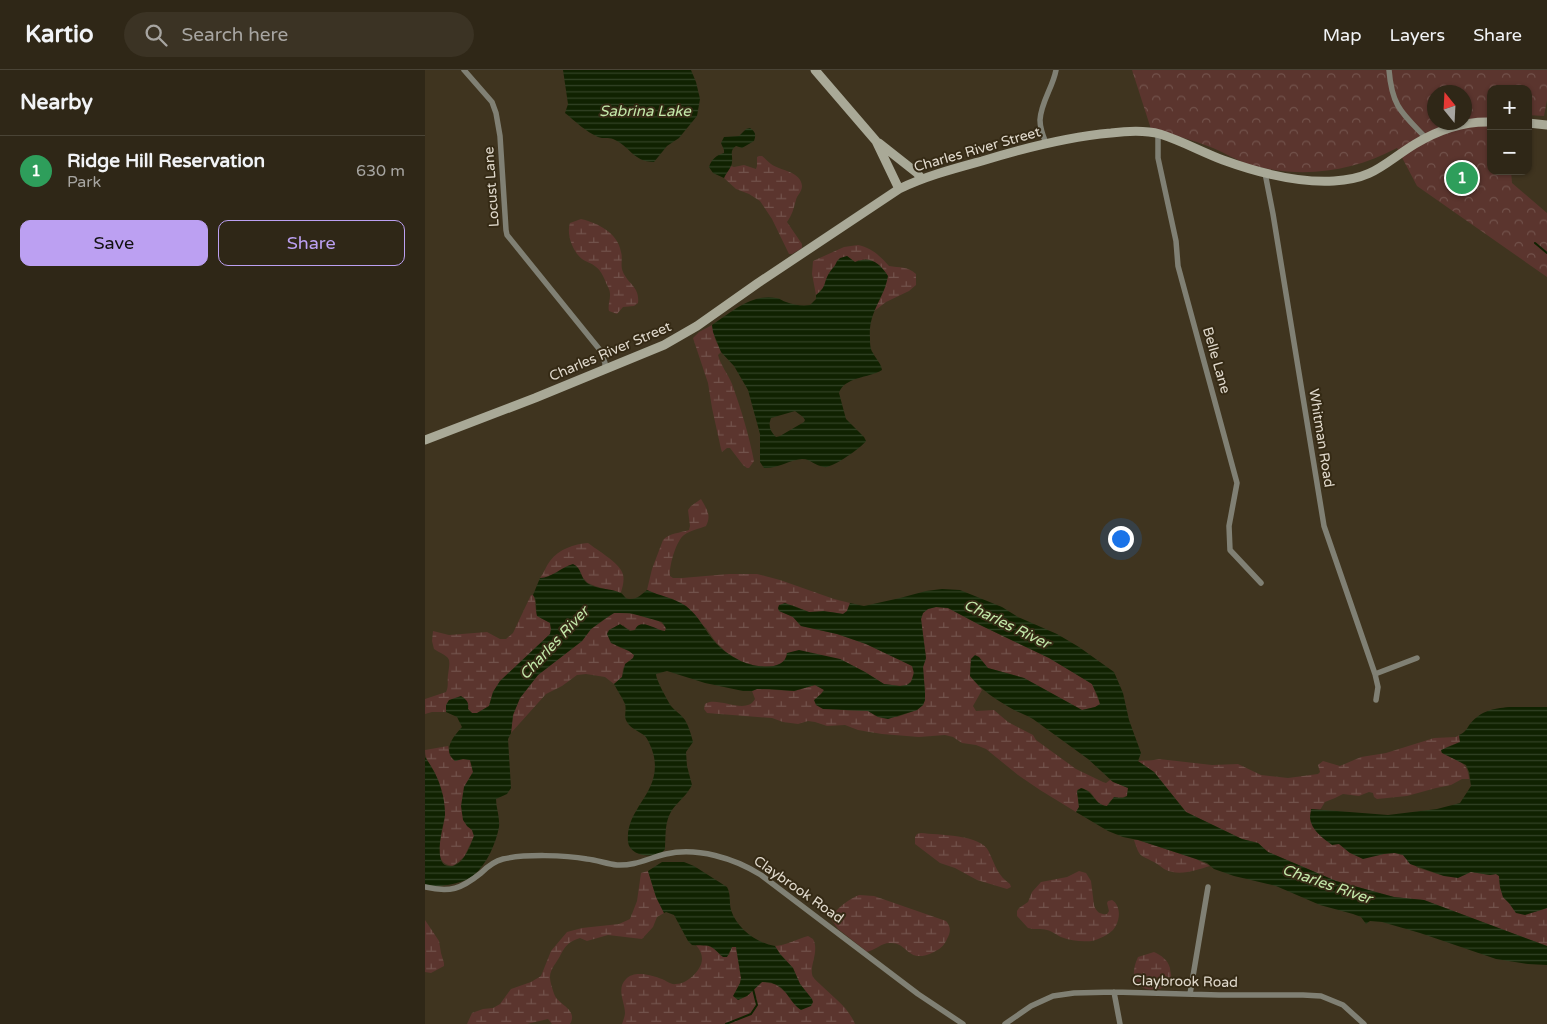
<!DOCTYPE html>
<html lang="en">
<head>
<meta charset="utf-8">
<style>
  body { margin:0; font-family:"Varela Round",sans-serif; background:#3b3324; color:#f1f3f6 }
  .controls { position:absolute; right:15px; top:15px; display:grid; overflow:hidden; border-radius:10px; box-shadow:0 1px 4px #0004 }
  .controls button { width:45px; height:45px; display:grid; place-items:center; padding:0; border:0; border-bottom:1px solid #4a4436; background:#2f2717; color:#f1f3f6; font:25px sans-serif }
  .compass { position:absolute; left:1002px; top:15px; width:45px; height:45px; border-radius:50%; background:#2f2717; box-shadow:0 1px 4px #0004; rotate:342deg }
  .you { position:absolute; left:695px; top:468px; width:18px; height:18px; margin:-12px; border:4px solid #fff; border-radius:50%; background:#1a73e8; box-shadow:0 0 0 8px #1a73e833 }
  .badge { display:grid; place-items:center; width:32px; height:32px; border-radius:50%; background:#bca0f2; color:#fff; font-size:16px; font-weight:700 }
  .pin { position:absolute; translate:-50% -50%; border:2px solid #fff; box-shadow:0 1px 5px #0006 }
  .list { margin:0; padding:0; list-style:none }
  h2 { display:flex; justify-content:space-between; align-items:center; height:65px; margin:0; padding:0 20px; font-size:21px }
  h2 small { font-size:16px; font-weight:400; color:#a7a5a1 }
  .list li { display:grid; grid-template-columns:32px 1fr auto; gap:15px; align-items:center; box-sizing:border-box; height:70px; padding:0 20px; border-top:1px solid #4a4436 }
  .list b { display:block; font-size:19px; white-space:nowrap }
  .list p { margin:0; font-size:16px; white-space:nowrap; color:#a7a5a1 }
  .list em { font-size:16px; font-style:normal; color:#a7a5a1 }
  .actions { display:flex; gap:10px; padding:15px 20px }
  .actions a { flex:1; padding:11px 0; border:1px solid #bca0f2; border-radius:10px; text-align:center; font-size:18px; color:#bca0f2 }
  .actions .main { background:#bca0f2; color:#111 }
  .icon { flex:none; width:28px; height:28px; fill:none; stroke:currentColor; stroke-width:2; stroke-linecap:round; stroke-linejoin:round }
  .map { position:relative; flex:none; width:1122px; height:954px; overflow:hidden }
  header { display:flex; align-items:center; gap:30px; box-sizing:border-box; height:70px; padding:0 25px; background:#2f2717; border-bottom:1px solid #4a4436 }
  header strong { font-size:24px }
  nav { display:flex; gap:28px; margin-inline-start:auto; font-size:18px }
  .search { width:350px; height:45px; background:#3b3324; display:flex; align-items:center; gap:12px; box-sizing:border-box; padding:0 18px; border-radius:28px; color:#a7a5a1; font-size:19px }
  main { display:flex }
  aside { flex:1; background:#2f2717 }
  .map>svg:first-child { display:block }
  .wetland { fill:url(#wetland-marsh) }
  .park { fill:url(#park-crowns); fill-rule:evenodd }
  .water { fill:url(#water-rules); fill-rule:evenodd }
  .lines { fill:none; stroke-linecap:round; stroke-linejoin:round }
  .stream { stroke:#102201; stroke-width:2 }
  .street { stroke:#808074; stroke-width:5.5 }
  .secondary { stroke:#a9a997; stroke-width:9 }
  .labels { text-anchor:middle; stroke-width:4; stroke-linejoin:round; paint-order:stroke }
  .street-label { font-size:14px; fill:#e1dacd; stroke:#352a15 }
  .water-label { font-size:15px; font-style:italic; fill:#c3e8a9; stroke:#352a15 }
</style>
</head>
<body>
<header>
<strong>Kartio</strong>
<div class="search"><svg class="icon" aria-label="search" viewBox="0 0 24 24"><circle cx="10" cy="10" r="6"/><path d="M15 15l6 6"/></svg>Search here</div>
<nav><a>Map</a><a>Layers</a><a>Share</a></nav>
</header>
<main>
<aside>
<h2>Nearby<small></small></h2>
<ul class="list">
<li><span class="badge" style="background:#2e9e5b">1</span><div><b>Ridge Hill Reservation</b><p>Park</p></div><em>630 m</em></li>
</ul>
<div class="actions"><a class="main">Save</a><a>Share</a></div>
</aside>
<div class="map">
<svg width="1122" height="954" viewBox="0 0 1122 954">
  <defs>
    <pattern id="wetland-marsh" width="20" height="14" patternUnits="userSpaceOnUse" patternTransform="scale(1.25)"><rect width="20" height="14" fill="#5b352e"/><path d="M1 5h8M5 5V1M11 12h8M15 12V8" fill="none" stroke="#72524b"/></pattern>
    <pattern id="park-crowns" width="20" height="18" patternUnits="userSpaceOnUse" patternTransform="scale(1.25)"><rect width="20" height="18" fill="#5b352e"/><path d="M2 6a3 3 0 1 1 6 0M12 15a3 3 0 1 1 6 0" fill="none" stroke="#72524b"/></pattern>
    <pattern id="water-rules" width="6" height="5" patternUnits="userSpaceOnUse" patternTransform="scale(1.25)"><rect width="6" height="5" fill="#102201"/><path d="M0 2.5h6" fill="none" stroke="#324225"/></pattern>
  </defs>
  <rect width="100%" height="100%" fill="#3f341f"/>
  <path class="wetland" d="M334,86H337C340,88 342,91 346,94C355,101 376,101 377,116C377,122 372,125 371,130C368,140 368,143 362,152L377,174V178L367,184H364L347,149L335,131L324,124L311,119L299,108L306,96L309,97L319,95L331,99L332,96V87Z
    M156,149C173,153 193,163 196,182C198,188 195,196 198,202C203,214 215,217 213,233L209,236L198,237L192,244L184,241C182,233 188,226 183,217C180,211 177,201 171,197C167,193 161,192 157,189C148,182 141,164 145,153Z
    M433,175C447,178 455,186 464,196C474,198 483,196 491,204V215L484,221L461,232L448,242L461,216L434,190L430,192L422,186C416,192 408,197 404,204C398,214 402,216 391,225L387,204L388,191L419,177Z
    M287,255L290,269L296,282L293,285C296,296 303,304 307,314C316,339 324,365 329,391L324,398H322L318,395L305,378H302L297,382L296,379L287,338L283,313L268,268L274,262Z
    M276,429C281,438 287,445 281,456C274,459 266,460 259,465C251,471 244,496 245,506L248,508H257L304,504H332L355,510L409,529L425,533L422,541L418,544L407,542H384L367,535L353,538L355,541L368,547L376,556L412,564L441,574L484,594L488,597L489,600L487,610L482,615L475,616L459,614L440,602L415,589L362,588L359,592L349,596H331L315,591L301,582L290,571L281,558L248,529L233,525L222,520L227,499L238,470C244,463 255,463 264,460L265,456L263,440L266,436Z
    M163,473C172,480 193,492 197,502C200,508 198,516 196,522L194,523L170,516L163,513L159,509L129,504L119,508H115C119,503 121,496 125,491C134,479 149,474 163,473Z
    M106,525H108C112,531 108,540 114,546C116,549 121,550 125,553L126,559L125,564L75,611L68,622L64,636L52,643H47L43,639L21,635V642H7L0,644V629L21,622C24,616 22,611 23,605C26,585 25,589 9,579L7,571L8,561L24,565L62,562L75,569H81L88,563Z
    M511,537L523,538L553,554L624,588L651,604L667,614L675,634L671,637L657,640L599,608L563,598L546,589L545,606L557,620L548,636L551,641L569,640L583,652L608,665L611,670L651,699L678,712L681,713L685,710L703,718L702,726L686,730L682,736C667,735 671,717 653,719L652,721L654,737L651,742L615,720L593,705L561,679L551,675L537,673L528,667L520,665L494,667L457,664L433,660L420,655L402,656L390,652L383,651L373,654L358,652L347,648L282,643L279,639L280,634C292,625 321,646 330,629L327,621L332,619L369,621L390,615L399,620L396,624L392,627L416,640L443,641L453,647H472L492,640L498,635L500,630V623L498,597L501,588L496,549L498,543L503,539Z
    M189,543C202,543 236,545 241,559L240,561H235L220,554C210,560 207,564 198,555L191,576L204,581L209,585V588L198,598L197,607L189,614L180,607L161,604L152,605L137,616L121,624L86,663L88,645L95,628L113,605L157,571L166,559Z
    M1034,665L1035,672L1022,677L1016,682C1030,691 1043,690 1044,709H1037L1026,715L1011,718L982,726L952,729L949,727L948,723L944,722L934,726L918,724L910,728L900,732L895,740L886,739L885,748L891,761L900,769L914,774L925,783H970L978,785L993,798L1019,806L1046,802L1065,805L1071,804L1074,806L1075,817L1078,827L1084,833L1091,843L1110,842L1122,838V876L999,830L969,827L911,811L843,782L833,773L817,769L761,742L729,702L713,691C721,690 727,691 734,689L787,695L813,694L836,705L863,708L893,704L895,702L893,695L898,691L915,696L936,687L961,683L1009,668L1031,667Z
    M23,676L25,686L30,691L38,689L45,690L48,702L39,717L42,756L47,760L49,766L39,787L28,796C2,794 21,757 20,743C19,735 13,708 9,701C5,694 0,689 0,680Z
    M496,763C512,765 557,764 564,782C570,795 573,806 585,814L586,817L582,819L552,810L530,798L515,793L490,774V767L492,764Z
    M709,770H713L771,789L785,796C771,800 754,807 739,799C736,797 733,794 729,792C714,784 715,788 709,770Z
    M223,801L231,827L239,843L232,847L228,857L217,869L183,865L162,871L155,868C143,872 141,875 135,886C132,892 125,899 125,907C125,912 128,921 130,926C136,936 153,940 145,954H127L123,949L102,954H42L47,943L58,939L68,938L75,934L86,919L106,912L116,906L126,881L142,862L157,858L194,854L205,849L212,831L216,803Z
    M654,801L661,803L666,811L669,835C671,842 676,845 682,844L684,841L682,833L683,831L687,830C697,836 695,852 688,860C683,865 674,869 667,871C657,872 646,871 636,867C632,865 627,861 622,860C616,858 610,860 603,858L592,846V841L594,838L603,832L607,822L616,812L642,807Z
    M434,825L449,826L521,851C526,857 526,862 522,869C519,876 515,879 509,882C482,895 484,873 466,873C457,872 450,881 440,882V880L413,859L406,849C410,839 424,829 434,825Z
    M0,850L14,871L16,883L19,893V896L6,903L0,902Z
    M383,866L388,869C395,882 383,897 388,907C390,910 394,913 397,916C409,928 423,937 430,954H197C198,951 200,946 200,943C200,932 191,919 201,909C209,900 227,905 237,909C242,911 246,915 251,914C262,914 277,900 277,889C277,883 274,879 271,875C282,873 289,877 296,886L304,885L307,877H311L316,908L313,930L322,926L337,912L350,914L359,921L387,929L375,914L368,898L355,884L350,876C362,875 372,869 383,866Z
    M729,882C736,885 743,890 745,898C745,901 747,906 746,910C741,925 695,926 713,887Z"/>
  <path class="park" d="M707,0H1122V30L1119,46L1103,45V19H1066V101H1086L1087,113L1122,143V207L992,116L972,78C925,103 873,109 823,94C811,90 800,83 788,78C767,70 747,64 726,59ZM1009,22H1040V52H1009Z"/>
  <path class="water" d="M138,0H266L271,12L275,29L272,46L254,68L242,76L229,92C208,92 205,76 188,69C184,67 178,69 173,67C161,62 150,51 140,43L143,34Z
    M325,58C331,62 331,65 329,71L317,78L311,76C304,81 308,84 307,92C307,97 301,103 299,108L288,103L284,97C286,90 291,85 299,83V80L296,73L299,67L314,66L321,59Z
    M422,186L430,192C445,185 455,193 463,206C459,229 443,242 445,268C445,273 445,279 448,283C451,289 456,293 457,300C444,308 419,307 414,323L421,349L439,367L441,371C436,378 406,399 399,397C390,396 386,389 377,389C364,390 352,399 339,398L335,392V364L323,320L309,296L296,282L288,262L287,255C305,243 327,223 351,228C355,228 357,231 361,232C369,235 377,236 385,235L391,229V225C402,216 398,215 403,205C406,199 410,197 412,191L415,188ZM370,341L378,347L380,350L379,352L355,366L351,367C345,361 343,356 346,348Z
    M148,494C157,498 155,507 162,513C172,520 186,518 196,523C200,526 200,529 205,529C213,529 217,524 222,520C235,526 249,528 261,536C274,546 279,559 289,571C296,579 305,586 314,590C326,597 360,603 362,583L374,580L415,589L440,602L459,614L475,616L482,615L486,612L489,603L487,596L441,574L412,564L376,556L368,547L354,541L353,538L354,535L360,533L384,542L399,541L418,544L422,541L425,533L439,536L475,528L501,521L517,519L535,520L577,537L593,547L632,564L654,577L689,602L698,623L704,650L716,683L713,691L729,702L761,742L817,769L833,773L843,782L911,811L969,827L999,830L1122,876V895L1103,894L1071,889L995,863L957,852L945,851L941,854L936,847L928,844L895,835L851,816L809,806L789,799L782,793L771,789L713,770L698,767L683,761L651,742L654,737L652,721L656,718C670,722 669,735 682,736L689,727L698,728L702,726L703,718L688,712L663,689L608,649C602,645 595,643 589,640C573,631 556,620 545,606L546,589L550,585L554,587L563,598L599,608L657,640L670,637L675,634L673,627L667,614L624,588L553,554L523,538L511,537L503,539L498,543L496,549L501,588L498,597L500,623V630L498,635L492,640L463,649L453,647L443,641L398,639L391,635L389,630L396,624L399,620L390,615L369,621L344,619H332L327,621H318L280,613L242,601L231,604C231,610 243,631 246,636C250,641 256,644 260,650C264,657 266,664 268,672L261,682L262,696L267,715C263,723 258,727 252,734C239,747 241,762 240,779C234,789 205,788 203,772C200,738 236,724 229,687C228,681 224,671 220,666C214,661 206,659 202,652C198,646 202,641 200,634C197,627 192,620 189,614L197,607L200,594L208,588L209,585L204,581L186,573L182,564L184,560L195,554L205,561L210,560C215,547 230,560 240,561L241,558L237,552L205,543H189L181,548L166,559L157,571L113,605L95,628L88,645L86,663L83,669L86,718L82,724L71,729C71,738 75,747 74,757C71,773 62,794 49,805C42,811 32,813 23,815C16,816 7,817 0,814V687C7,697 14,709 17,722C19,728 20,738 20,745C19,754 5,800 27,796C39,794 45,776 49,766L47,760L42,756L38,750L36,736L39,717L48,702L45,690L38,689L30,691C17,680 28,667 37,657L32,647L21,642V635L24,630L36,626C42,630 44,632 43,639L47,643H52L64,636L68,622L75,611L125,564L126,559L125,553L112,546C110,539 113,531 108,525L115,508C127,508 136,497 148,494Z
    M1084,637H1122V838L1100,845L1091,843L1084,833L1078,827L1075,817L1074,806L1071,804L1065,805L1046,802L1033,808L1019,806L985,794L978,785L970,783L959,784L938,789L925,783L914,774L907,775C899,769 886,760 885,748C885,745 886,742 886,739L963,745L1012,739L1035,733L1046,716L1044,702L1041,695L1017,683L1016,680L1035,672L1034,665C1040,663 1042,658 1045,654C1057,640 1067,639 1084,637Z
    M237,792H259L269,796L302,817C306,824 304,832 306,840C312,859 332,873 350,876L355,884L368,898L375,914L387,929L388,932L386,936L376,940C365,933 361,917 349,914C346,912 341,912 337,912L322,926L313,930L308,926L315,913L316,908L311,877H307L302,887H298C282,872 288,877 267,875L263,871L249,845L241,842L239,843L231,827L223,801Z"/>
  <g class="lines">
    <path class="stream" d="M1110,173L1122,183
      M301,954L326,944L332,935L328,919"/>
    <path class="street" d="M39,0L67,32L71,43L75,66L81,160L82,165L175,280L180,293V299
      M964,0C967,37 977,43 1001,68
      M733,64V88L751,171L753,196L812,413L804,456L805,480L836,513
      M621,73C618,66 615,58 615,50C616,32 628,17 631,0
      M840,103L848,144L899,456L950,604L953,617L951,630
      M950,604L992,588
      M0,817C25,823 36,819 56,803C62,797 70,791 78,789C100,784 140,785 162,789C172,790 182,794 192,795C210,796 224,788 241,784C272,777 309,788 336,805L493,924L538,954
      M689,922L695,954
      M765,924L783,817
      M580,954L606,936L628,926L649,923L689,922L794,925H878L896,926L918,935L939,954"/>
    <path class="secondary" d="M390,0L451,71L474,119
      M1103,53L1122,55
      M454,73L492,103L496,108
      M0,370L110,328L239,275L272,256L333,213L474,119C501,106 528,99 557,91C599,78 642,67 686,63C702,61 720,60 735,64C757,71 777,82 798,90C831,102 874,113 909,111C949,109 959,93 990,74C1013,60 1039,51 1066,52"/>
  </g>
  <g class="labels">
    <g class="street-label">
      <text transform="translate(552 79) rotate(-16)" y="5">Charles River Street</text>
      <text transform="translate(66 117) rotate(-94)" y="5">Locust Lane</text>
      <text transform="translate(185 281) rotate(-23)" y="5">Charles River Street</text>
      <text transform="translate(792 290) rotate(74)" y="5">Belle Lane</text>
      <text transform="translate(897 368) rotate(81)" y="5">Whitman Road</text>
      <text transform="translate(374 819) rotate(35)" y="5">Claybrook Road</text>
      <text transform="translate(760 911) rotate(1)" y="5">Claybrook Road</text>
    </g>
    <g class="water-label">
      <text x="220" y="46">Sabrina Lake</text>
      <text transform="translate(582 554) rotate(26)" y="5">Charles River</text>
      <text transform="translate(129 573) rotate(-47)" y="5">Charles River</text>
      <text transform="translate(902 814) rotate(19)" y="5">Charles River</text>
    </g>
  </g>
</svg>
<div class="controls">
<button>+</button>
<button>−</button>
</div>
<svg class="compass" viewBox="-18 -18 36 36"><path d="M0-13l5 13h-10z" fill="#e53935"/><path d="M0 13l5-13h-10z" fill="#a7a5a1"/></svg>
<div class="you"></div>
<div class="pin badge" style="left:1037px;top:108px;background:#2e9e5b">1</div>
</div>
</main>
</body>
</html>
